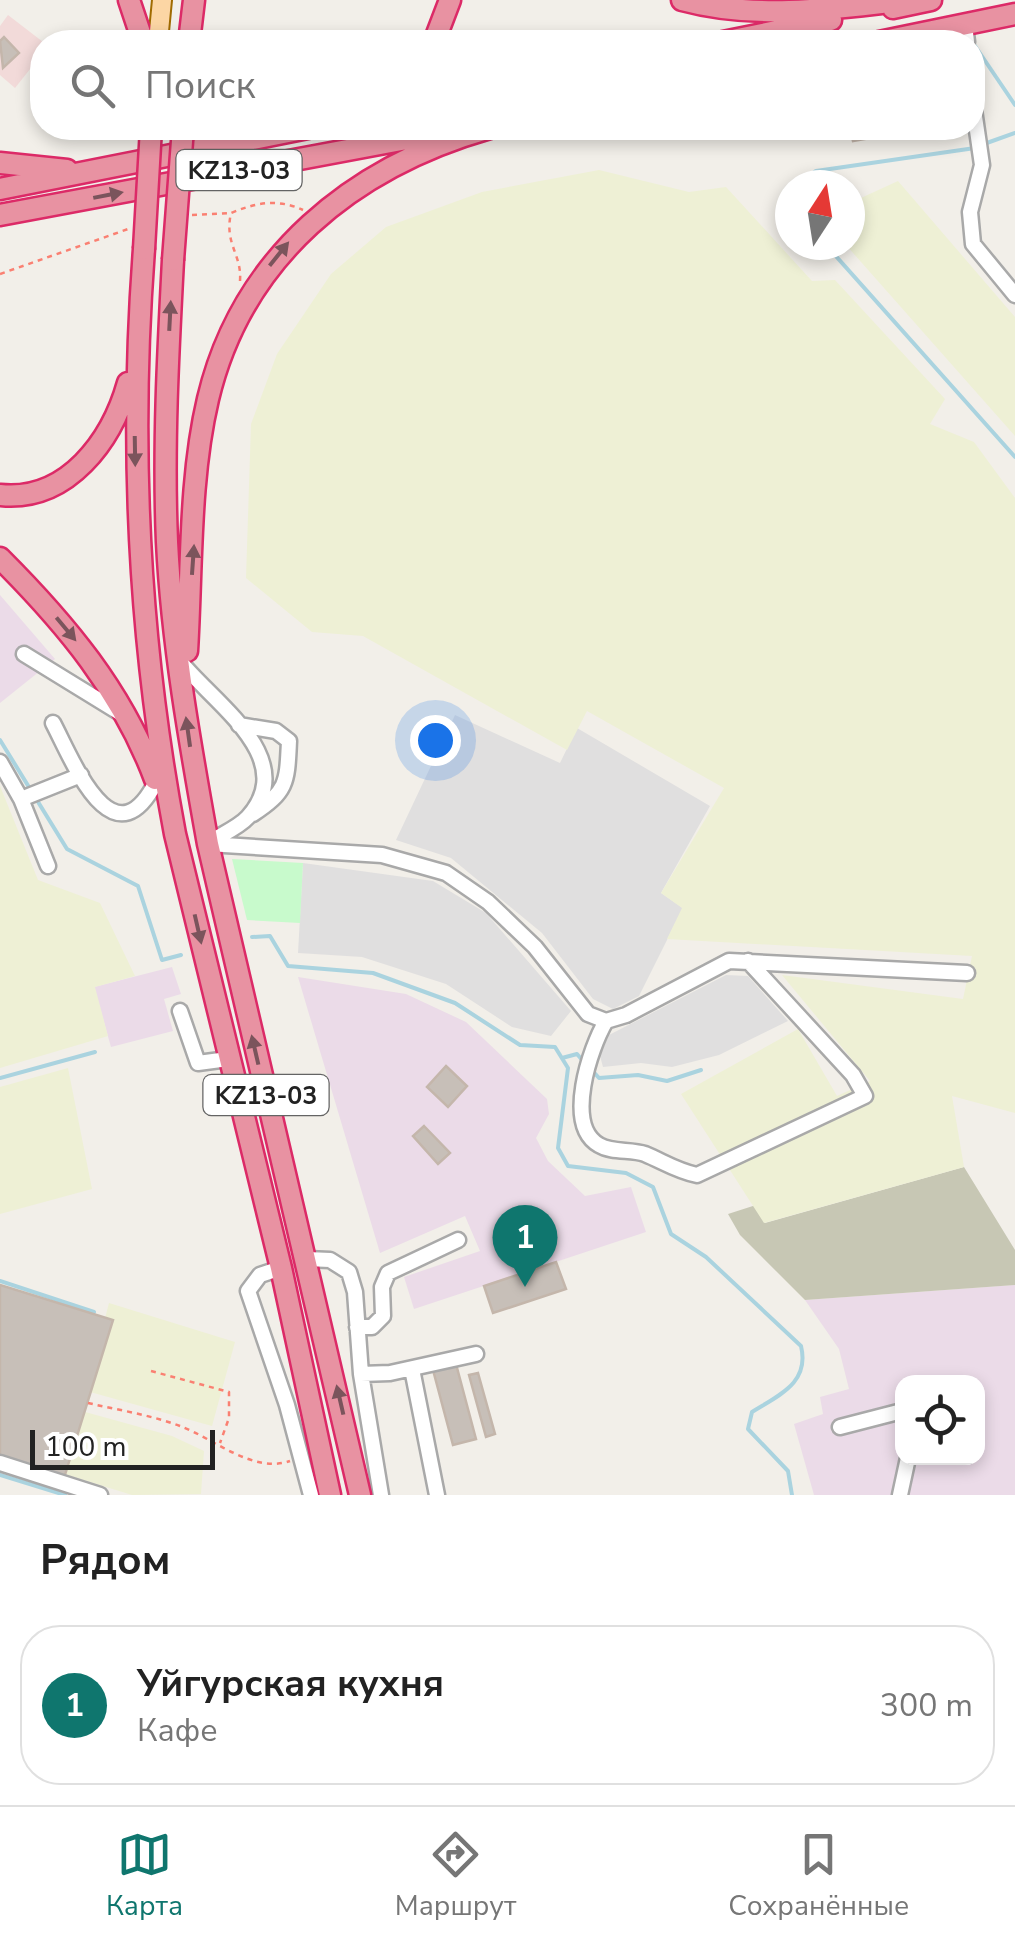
<!DOCTYPE html>
<html lang="ru">
<head>
<meta charset="utf-8">
<style>
  body { margin:0; font-family:"Nunito Sans",sans-serif; background:#f2f2f2; color:#222 }
  .controls { position:absolute; right:30px; bottom:30px; display:grid; overflow:hidden; border-radius:20px; box-shadow:0 5px 15px #0003 }
  .controls button { width:90px; height:90px; display:grid; place-items:center; padding:0; border:0; border-bottom:2px solid #e0e0e0; background:#fff; color:#222; font:50px sans-serif }
  .compass { position:absolute; left:775px; top:170px; width:90px; height:90px; border-radius:50%; background:#fff; box-shadow:0 5px 15px #0003; rotate:12deg }
  .scale { position:absolute; left:30px; bottom:25px; width:185px; box-sizing:border-box; padding-left:10px; border:5px solid #222; border-top:0; font-size:28px; line-height:35px; white-space:nowrap; color:#222; -webkit-text-stroke:8px #fff; paint-order:stroke }
  .you { position:absolute; left:435px; top:740px; width:35px; height:35px; margin:-25px; border:8px solid #fff; border-radius:50%; background:#1a73e8; box-shadow:0 0 0 15px #1a73e833 }
  .badge { display:grid; place-items:center; width:65px; height:65px; border-radius:50%; background:#0f766e; color:#fff; font-size:32px; font-weight:700 }
  .pin { position:absolute; translate:-50% -82px; filter:drop-shadow(0 2px 5px #0008) }
  .pin::after { content:''; position:absolute; top:52px; width:35px; height:30px; background:inherit; clip-path:polygon(0 0,100% 0,50% 100%) }
  .list { margin:0; padding:0; list-style:none }
  h2 { display:flex; justify-content:space-between; align-items:center; height:130px; margin:0; padding:0 40px; font-size:42px }
  h2 small { font-size:32px; font-weight:400; color:#767676 }
  .list li { display:grid; grid-template-columns:65px 1fr auto; gap:30px; align-items:center; box-sizing:border-box; height:160px; margin:0 20px 20px; padding:0 20px; border:2px solid #e0e0e0; border-radius:40px }
  .list b { display:block; font-size:38px; white-space:nowrap }
  .list p { margin:0; font-size:32px; white-space:nowrap; color:#767676 }
  .list em { font-size:32px; font-style:normal; color:#767676 }
  .icon { flex:none; width:55px; height:55px; fill:none; stroke:currentColor; stroke-width:2; stroke-linecap:round; stroke-linejoin:round }
  .map { position:relative; flex:none; width:1015px; height:1495px; overflow:hidden }
  .search { position:absolute; background:#fff; box-shadow:0 5px 15px #0003; left:30px; right:30px; top:30px; height:110px; display:flex; align-items:center; gap:25px; box-sizing:border-box; padding:0 35px; border-radius:40px; color:#767676; font-size:38px }
  .sheet { height:310px; background:#fff }
  nav { display:flex; justify-content:space-around; align-items:center; box-sizing:border-box; height:140px; border-top:2px solid #e0e0e0; background:#fff; font-size:28px; color:#767676 }
  nav a { display:grid; justify-items:center; gap:5px }
  nav .on { color:#0f766e }
  .map>svg:first-child { display:block }
  .residential { fill:#e0dfdf }
  .commercial { fill:#f2dad9 }
  .industrial { fill:#ebdbe8; fill-rule:evenodd }
  .construction { fill:#c7c7b4 }
  .farmland { fill:#eef0d5 }
  .park { fill:#c8facc }
  .lines { fill:none; stroke-linecap:round; stroke-linejoin:round }
  .stream { stroke:#aad3df; stroke-width:4 }
  .building { fill:#c7bfb8; stroke:#c4b6ab; stroke-width:2.5 }
  .minor-casing { stroke:#a9a9a9; stroke-width:19 }
  .major-casing { stroke:#a06b00; stroke-width:22 }
  .highway-casing { stroke:#dc2a67; stroke-width:25 }
  .path { stroke:#fa8072; stroke-width:2.5; stroke-dasharray:5 5; stroke-linecap:butt }
  .minor { stroke:#fff; stroke-width:14 }
  .major { stroke:#fcd6a4; stroke-width:18 }
  .highway { stroke:#e892a2; stroke-width:20 }
  .highway-bridge-casing { stroke:#dc2a67; stroke-width:25; stroke-linecap:butt }
  .highway-bridge { stroke:#e892a2; stroke-width:20 }
  .oneway { fill:#7b545c }
  .labels { text-anchor:middle; stroke-width:8; stroke-linejoin:round; paint-order:stroke }
  .shield { fill:#fff; stroke:#646464; stroke-width:2.5 }
  .shield-label { font-size:25px; font-weight:bold; fill:#222 }
</style>
</head>
<body>
<div class="map">
<svg width="1015" height="1495" viewBox="0 0 1015 1495">
  <rect width="100%" height="100%" fill="#f2efe9"/>
  <path class="residential" d="M455,715L560,763L577,728L710,806L661,893L683,908L639,996L613,1009L593,999L542,933L451,858L396,840Z
    M303,863L433,881L486,913L571,1011L551,1036L512,1027L446,984L362,957L298,953Z
    M726,975L748,976L788,1021L719,1055L672,1067L641,1063L603,1067L600,1056L609,1035Z"/>
  <path class="commercial" d="M8,15L43,42L42,54L15,88L0,75V26Z"/>
  <path class="industrial" d="M0,595L55,659L0,703Z
    M172,967L181,994L164,999L173,1031L111,1047L94,987Z
    M298,977L406,994L466,1022L547,1099L549,1114L536,1138L548,1161L585,1196L631,1187L646,1232L414,1309L404,1277L480,1251L465,1216L380,1253Z
    M1015,1285V1495H814L794,1424L823,1414L820,1397L849,1389L839,1349L805,1300ZM902,1382H978V1458H902Z"/>
  <path class="construction" d="M964,1167L1015,1250V1285L805,1300L740,1235L728,1214L756,1205L765,1223Z"/>
  <path class="farmland" d="M599,170L689,192L726,187L812,281L835,280L945,399L930,424L974,442L1015,498V1113L952,1096L964,1167L764,1223L681,1094L798,1029L837,1096L870,1081L782,975L963,999L972,956L667,939L682,908L661,893L724,788L587,711L567,750L363,636L312,632L246,578L251,424L277,354L331,274L386,227L482,192Z
    M898,181L1015,317V436L846,245H850V203Z
    M0,786L38,880L100,903L135,976L95,987L108,1036L0,1068Z
    M68,1068L92,1189L0,1214V1087Z
    M109,1303L235,1342L212,1426L83,1390L78,1410L172,1436L204,1451L201,1494L132,1495L0,1454L103,1326Z"/>
  <path class="park" d="M232,859L303,863L300,923L247,920Z"/>
  <g class="lines">
    <path class="stream" d="M973,43L1015,105
      M984,144L1015,133
      M796,185L816,171L975,148
      M826,245L1015,457
      M0,740L67,849L138,886L162,960L181,955
      M252,937L270,936L288,966L373,973L455,1003L520,1045L555,1047L568,1068L558,1148L568,1166L626,1173L653,1187L671,1234L706,1257L801,1346C810,1383 779,1395 752,1412L748,1429L788,1471L792,1495
      M562,1058L577,1054L583,1061
      M590,1068L599,1078L638,1075L667,1081L701,1070
      M0,1078L95,1052
      M0,1281L94,1312
      M0,1475L65,1495"/>
  </g>
  <path class="building" d="M4,37L19,53L3,68L0,41Z
    M850,128H874L876,137L853,141Z
    M446,1066L467,1086L448,1107L427,1087Z
    M424,1126L450,1153L438,1164L413,1136Z
    M556,1262L566,1289L493,1313L484,1286Z
    M0,1285L113,1320L64,1478L0,1458Z
    M456,1364L476,1439L453,1445L433,1370Z
    M478,1373L495,1434L486,1437L469,1375Z"/>
  <g class="lines">
    <defs>
      <path id="minor" d="M965,24L967,42
        M972,96L982,165L970,212L973,244L1015,295
        M24,654L120,713
        M180,661C212,702 301,758 248,817C238,828 220,835 208,843
        M53,723C73,761 113,865 156,782
        M239,725L276,731L289,741C287,782 288,791 253,814
        M0,762L21,799L81,775
        M21,799L48,866
        M208,844L382,855L446,873L488,902L535,947L588,1014L606,1021L626,1015L729,961L967,973
        M180,1011L198,1063L228,1059
        M606,1021C590,1048 564,1125 599,1145C612,1153 631,1149 645,1154C664,1162 677,1171 697,1175L865,1096L853,1075L748,961
        M307,1259L330,1260L349,1272L355,1292L361,1374L381,1495
        M281,1268L260,1275L248,1291L287,1405L311,1495
        M357,1327H372L383,1316L382,1287L388,1273L458,1240
        M412,1369L437,1495
        M361,1374L390,1373L476,1354
        M840,1427L902,1411
        M0,1463L100,1495
        M900,1495L908,1458"/>
      <path id="major" d="M158,42L162,0"/>
      <path id="highway" d="M129,0L143,42
        M682,0C756,20 833,9 907,0
        M893,8L931,0
        M189,42L194,0
        M434,42L450,0
        M723,42L831,20
        M879,42L1015,14
        M0,163L67,170
        M0,189L308,128
        M0,215L444,132
        M144,249C129,447 138,638 175,834L281,1268L330,1495
        M173,260C168,354 163,448 167,542C172,643 190,744 208,844L360,1495
        M0,495C68,502 112,440 128,383
        M0,558C66,624 122,691 155,779
        M187,651C192,569 189,479 208,399C242,256 353,167 490,128"/>
    </defs>
    <use href="#minor" class="minor-casing"/>
    <use href="#major" class="major-casing"/>
    <use href="#highway" class="highway-casing"/>
    <path class="path" d="M192,215L231,213
      M0,274L131,228
      M240,281C242,254 224,244 231,213C255,203 277,198 303,210
      M151,1371L229,1392V1418L220,1443
      M88,1403C118,1410 151,1415 180,1426C213,1438 253,1474 290,1461"/>
    <use href="#minor" class="minor"/>
    <use href="#major" class="major"/>
    <use href="#highway" class="highway"/>
    <defs>
      <path id="highway-bridge" d="M144,249L151,128
        M173,260L183,128"/>
    </defs>
    <use href="#highway-bridge" class="highway-bridge-casing"/>
    <use href="#highway-bridge" class="highway-bridge"/>
  </g>
  <defs><path id="oneway-solid" d="M-6-.8H1V-3.2L6.5 0L1 3.2V.8H-6Z" transform="scale(2.5)"/></defs>
  <g class="oneway">
    <use href="#oneway-solid" transform="translate(108 195) rotate(-11)"/>
    <use href="#oneway-solid" transform="translate(279 254) rotate(-51)"/>
    <use href="#oneway-solid" transform="translate(170 316) rotate(-87)"/>
    <use href="#oneway-solid" transform="translate(135 451) rotate(89)"/>
    <use href="#oneway-solid" transform="translate(193 560) rotate(-86)"/>
    <use href="#oneway-solid" transform="translate(66 629) rotate(50)"/>
    <use href="#oneway-solid" transform="translate(188 732) rotate(-98)"/>
    <use href="#oneway-solid" transform="translate(198 929) rotate(77)"/>
    <use href="#oneway-solid" transform="translate(255 1050) rotate(-103)"/>
    <use href="#oneway-solid" transform="translate(340 1400) rotate(-103)"/>
  </g>
  <g class="labels">
    <g class="shield">
      <rect x="176.5" y="150" width="125" height="40" rx="8"/>
      <rect x="203.5" y="1075" width="125" height="40" rx="8"/>
    </g>
    <g class="shield-label">
      <text x="239" y="179">KZ13-03</text>
      <text x="266" y="1104">KZ13-03</text>
    </g>
  </g>
</svg>
<div class="controls">
<button><svg class="icon" aria-label="locate" viewBox="0 0 24 24"><circle cx="12" cy="12" r="6"/><path d="M12 2v4M12 18v4M2 12h4M18 12h4"/></svg></button>
</div>
<svg class="compass" viewBox="-18 -18 36 36"><path d="M0-13l5 13h-10z" fill="#e53935"/><path d="M0 13l5-13h-10z" fill="#767676"/></svg>
<div class="scale">100 m</div>
<div class="you"></div>
<div class="pin badge" style="left:525px;top:1287px">1</div>
<div class="search"><svg class="icon" aria-label="search" viewBox="0 0 24 24"><circle cx="10" cy="10" r="6"/><path d="M15 15l6 6"/></svg>Поиск</div>
</div>
<section class="sheet">
<h2>Рядом<small></small></h2>
<ul class="list">
<li><span class="badge">1</span><div><b>Уйгурская кухня</b><p>Кафе</p></div><em>300 m</em></li>
</ul>
</section>
<nav>
<a class="on"><svg class="icon" aria-label="map" viewBox="0 0 24 24"><path d="M3 6l6-2 6 2 6-2v14l-6 2-6-2-6 2zM9 4v14M15 6v14"/></svg>Карта</a>
<a><svg class="icon" aria-label="directions" viewBox="0 0 24 24"><path d="M12 3l9 9-9 9-9-9zM9 14v-3h6M13 9l2 2-2 2"/></svg>Маршрут</a>
<a><svg class="icon" aria-label="saved" viewBox="0 0 24 24"><path d="M7 4h10v16l-5-4-5 4z"/></svg>Сохранённые</a>
</nav>
</body>
</html>
